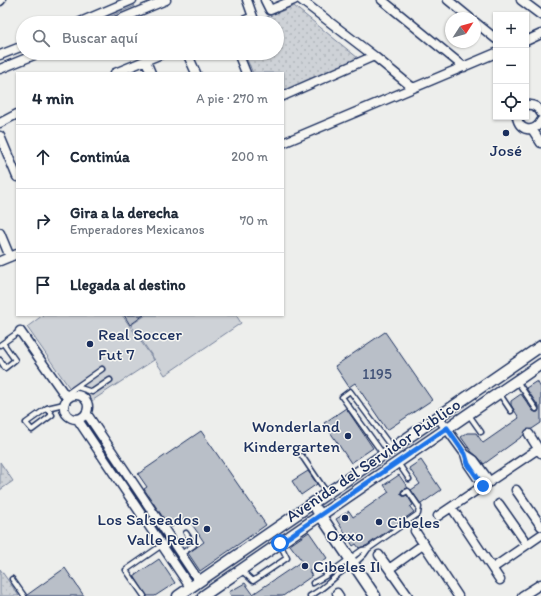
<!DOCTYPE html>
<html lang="es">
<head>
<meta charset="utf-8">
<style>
  body { margin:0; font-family:Itim,sans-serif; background:#f2f2f3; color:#1f2937 }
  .controls { position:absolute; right:12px; top:12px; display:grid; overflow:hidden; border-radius:0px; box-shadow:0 1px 3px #0004 }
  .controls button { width:36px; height:36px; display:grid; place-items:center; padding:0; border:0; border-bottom:1px solid #e0e1e3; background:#fff; color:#1f2937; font:20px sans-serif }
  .compass { position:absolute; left:445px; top:12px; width:36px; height:36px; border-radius:50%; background:#fff; box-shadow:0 1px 3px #0004; rotate:54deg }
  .stop { position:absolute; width:12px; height:12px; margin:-9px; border:3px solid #1a73e8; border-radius:50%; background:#fff }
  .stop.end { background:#1a73e8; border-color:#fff; box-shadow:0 1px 4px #0008 }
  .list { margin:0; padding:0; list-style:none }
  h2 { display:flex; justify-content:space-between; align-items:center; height:52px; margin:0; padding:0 16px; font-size:17px }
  h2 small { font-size:13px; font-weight:400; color:#747a83 }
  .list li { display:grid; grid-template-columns:26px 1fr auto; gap:12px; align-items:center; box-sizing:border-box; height:64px; padding:0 16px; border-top:1px solid #e0e1e3 }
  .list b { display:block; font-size:15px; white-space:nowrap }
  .list p { margin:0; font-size:13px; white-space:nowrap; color:#747a83 }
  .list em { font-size:13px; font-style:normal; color:#747a83 }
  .icon { flex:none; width:22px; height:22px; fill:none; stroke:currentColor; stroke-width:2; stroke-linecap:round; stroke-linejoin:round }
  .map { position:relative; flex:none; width:541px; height:596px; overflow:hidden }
  .search { position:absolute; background:#fff; box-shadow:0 1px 3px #0004; left:16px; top:16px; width:268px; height:44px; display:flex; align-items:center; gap:10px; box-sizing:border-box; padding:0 14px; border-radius:22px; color:#747a83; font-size:15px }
  .panel { position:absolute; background:#fff; box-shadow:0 1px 3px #0004; left:16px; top:72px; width:268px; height:244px; border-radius:0px }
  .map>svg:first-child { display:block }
  .grass { fill:url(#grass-dots); stroke:#74809a }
  .garden { fill:#ced2d7; stroke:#74809a }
  .building { fill:#b9bfc8; stroke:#1b2f5e }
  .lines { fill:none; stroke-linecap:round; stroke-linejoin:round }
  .service-casing { stroke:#1b2f5e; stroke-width:7 }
  .minor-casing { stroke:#1b2f5e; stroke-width:11 }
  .tertiary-casing { stroke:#1b2f5e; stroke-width:13 }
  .service { stroke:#f6f6f2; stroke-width:4 }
  .minor { stroke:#f6f6f2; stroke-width:8 }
  .tertiary { stroke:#f6f6f2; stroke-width:10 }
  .route { stroke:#1a73e8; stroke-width:5 }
  .poi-dot { fill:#1b2f5e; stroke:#f6f6f2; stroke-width:1.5 }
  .labels { text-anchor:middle; stroke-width:3; stroke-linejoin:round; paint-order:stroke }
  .number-label { font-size:15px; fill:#425378 }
  .poi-label { font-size:17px; fill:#1b2f5e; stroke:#f6f6f2; text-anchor:start }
  .street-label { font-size:17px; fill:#1b2f5e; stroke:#f6f6f2 }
</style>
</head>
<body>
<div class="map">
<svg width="541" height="596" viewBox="0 0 541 596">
  <defs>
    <pattern id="grass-dots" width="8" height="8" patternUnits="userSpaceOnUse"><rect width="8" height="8" fill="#ced2d7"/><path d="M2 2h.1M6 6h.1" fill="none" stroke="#b0b5bb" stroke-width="1.8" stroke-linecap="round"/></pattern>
  </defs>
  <rect width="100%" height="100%" fill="#edeeec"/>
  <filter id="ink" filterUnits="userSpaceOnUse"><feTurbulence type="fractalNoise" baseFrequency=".025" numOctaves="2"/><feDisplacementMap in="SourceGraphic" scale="8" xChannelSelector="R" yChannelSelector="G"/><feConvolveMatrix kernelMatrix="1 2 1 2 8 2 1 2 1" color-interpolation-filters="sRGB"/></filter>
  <g filter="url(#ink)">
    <path class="grass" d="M131,2L135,6L94,23H84Z
      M294,6L358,58L283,92V73H253L244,53H277V23H252Z
      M0,462L13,481L0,490Z
      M0,569L19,596H0Z"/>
    <path class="garden" d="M43,315H122L154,360L90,402C86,395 82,392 73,393L27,327Z
      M146,315H236L241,323L165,375L131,325Z"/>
    <path class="building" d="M124,315H144L130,325Z
      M385,332L432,400L387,430L355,383L349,387L335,366Z
      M537,381L541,388V423L532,429L526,430L524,435L484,464L478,457L471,451L461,437L467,433H476L483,443L519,418L511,405V401L521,394L533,411L536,412H538L539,407L526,388Z
      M346,408L373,448L351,463L324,423Z
      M201,431L266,525L200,571L188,553L204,542L187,517L170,528L144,489L147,487L138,474Z
      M421,460L441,490L421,504L411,490L420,484L409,468Z
      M308,471L317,484L301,495L292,481Z
      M399,475L408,488L402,490L401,494L403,496L407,495L413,505L410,507L414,512L366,546L359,548L356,544L353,546L336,519L349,511L353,517L389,492L384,485Z
      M309,532L327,558L309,571L312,576L283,596H231L229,592L245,583L253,594L302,561L290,545Z
      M159,559L175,583L155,596H147L134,576Z
      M65,568L84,596H27V595Z"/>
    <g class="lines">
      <defs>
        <path id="service" d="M0,345L20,331
          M0,360L5,368L15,360L3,343
          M517,381L536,409
          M77,387L92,392L110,380
          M499,393L511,411
          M65,395L102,369
          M47,408L52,415L32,430L26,423L47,408L64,404
          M469,415L481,432
          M383,454L342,397L350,391L392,448
          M302,456L327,493
          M398,463L409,479
          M181,554L194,545L186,533
          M241,570L253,581L287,558L280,544
          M12,579L24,596
          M313,583L327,575L362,550L368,549L418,514L419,507L408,491L404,493
          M144,596L126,570L162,545
          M310,596C322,590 330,581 340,573C349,566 362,560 368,549"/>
        <path id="minor" d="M265,0L270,10L294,0
          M301,0L374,56L413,88
          M382,0L464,67
          M448,0L470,18
          M521,0L541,15
          M0,1L1,0
          M475,22L496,39
          M78,23L132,0
          M111,23L166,0
          M238,23L253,17L247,0
          M526,41L541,34
          M187,53L196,73
          M238,53L246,73
          M0,55L23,46
          M146,61L151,73
          M0,69L39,53
          M115,73L164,53
          M283,96L374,56
          M526,105C533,104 538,107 541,113
          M517,117C519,131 534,134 541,121
          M0,123L17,114
          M532,129L541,143
          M0,136L17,177
          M283,143L496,53
          M0,233L10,257
          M0,261L17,254
          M20,331L67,398
          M64 407a12 12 0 1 1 24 0a12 12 0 1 1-24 0Z
          M87,414L199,581
          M438,417L465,454L468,464L483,486
          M78,420L190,587
          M529,434L541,453
          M465,454L474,460L490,482
          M516,490L541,526
          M499,504L527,544
          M452,508L500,580
          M438,516L538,449
          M415,531L458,596
          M379,555L389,569
          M493,568L541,535
          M337,593L339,596
          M408,596L389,569L424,544
          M522,596L541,584"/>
        <path id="tertiary" d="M317,510L375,596
          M178,596L541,346
          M203,596L541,364"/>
      </defs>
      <use href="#service" class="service-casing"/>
      <use href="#minor" class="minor-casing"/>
      <use href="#tertiary" class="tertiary-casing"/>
      <use href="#service" class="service"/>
      <use href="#minor" class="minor"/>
      <use href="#tertiary" class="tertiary"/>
    </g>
  </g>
  <g class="lines" filter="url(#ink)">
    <path class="route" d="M280,543L447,428L465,454L468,464L483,486"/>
  </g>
  <g class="poi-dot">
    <circle cx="506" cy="133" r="4"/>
    <circle cx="90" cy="344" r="4"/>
    <circle cx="348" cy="436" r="4"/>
    <circle cx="345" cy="518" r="4"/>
    <circle cx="379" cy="522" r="4"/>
    <circle cx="207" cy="529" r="4"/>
    <circle cx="305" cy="566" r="4"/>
  </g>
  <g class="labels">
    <g class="number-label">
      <text x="377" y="379">1195</text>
    </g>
    <g class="poi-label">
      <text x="506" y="156" text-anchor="middle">José</text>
      <text x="98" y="340">Real Soccer<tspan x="98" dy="20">Fut 7</tspan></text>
      <text x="340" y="432" text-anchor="end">Wonderland<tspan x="340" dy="20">Kindergarten</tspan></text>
      <text x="199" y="525" text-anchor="end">Los Salseados<tspan x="199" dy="20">Valle Real</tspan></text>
      <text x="387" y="528">Cibeles</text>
      <text x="345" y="541" text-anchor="middle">Oxxo</text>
      <text x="313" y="572">Cibeles II</text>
    </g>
    <g class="street-label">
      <text transform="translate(373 460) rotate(-34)" y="6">Avenida del Servidor Público</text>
    </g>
  </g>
</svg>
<div class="controls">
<button>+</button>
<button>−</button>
<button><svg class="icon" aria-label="locate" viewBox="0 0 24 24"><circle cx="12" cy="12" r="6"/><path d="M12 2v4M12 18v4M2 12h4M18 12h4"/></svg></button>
</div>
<svg class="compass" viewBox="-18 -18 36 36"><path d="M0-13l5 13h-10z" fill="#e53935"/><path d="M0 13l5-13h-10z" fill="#747a83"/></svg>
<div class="stop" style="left:280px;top:543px"></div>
<div class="stop end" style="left:483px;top:486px"></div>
<div class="search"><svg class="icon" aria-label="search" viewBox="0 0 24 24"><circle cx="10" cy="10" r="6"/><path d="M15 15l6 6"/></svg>Buscar aquí</div>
<section class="panel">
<h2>4 min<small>A pie · 270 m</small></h2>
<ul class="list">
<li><svg class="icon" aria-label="ahead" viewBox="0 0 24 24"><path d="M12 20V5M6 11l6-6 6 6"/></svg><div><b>Continúa</b></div><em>200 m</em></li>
<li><svg class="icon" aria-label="right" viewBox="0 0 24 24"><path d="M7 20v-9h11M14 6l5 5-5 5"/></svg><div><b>Gira a la derecha</b><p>Emperadores Mexicanos</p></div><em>70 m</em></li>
<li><svg class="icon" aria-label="arrive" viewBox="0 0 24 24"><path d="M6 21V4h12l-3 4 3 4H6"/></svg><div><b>Llegada al destino</b></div></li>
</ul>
</section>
</div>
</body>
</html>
